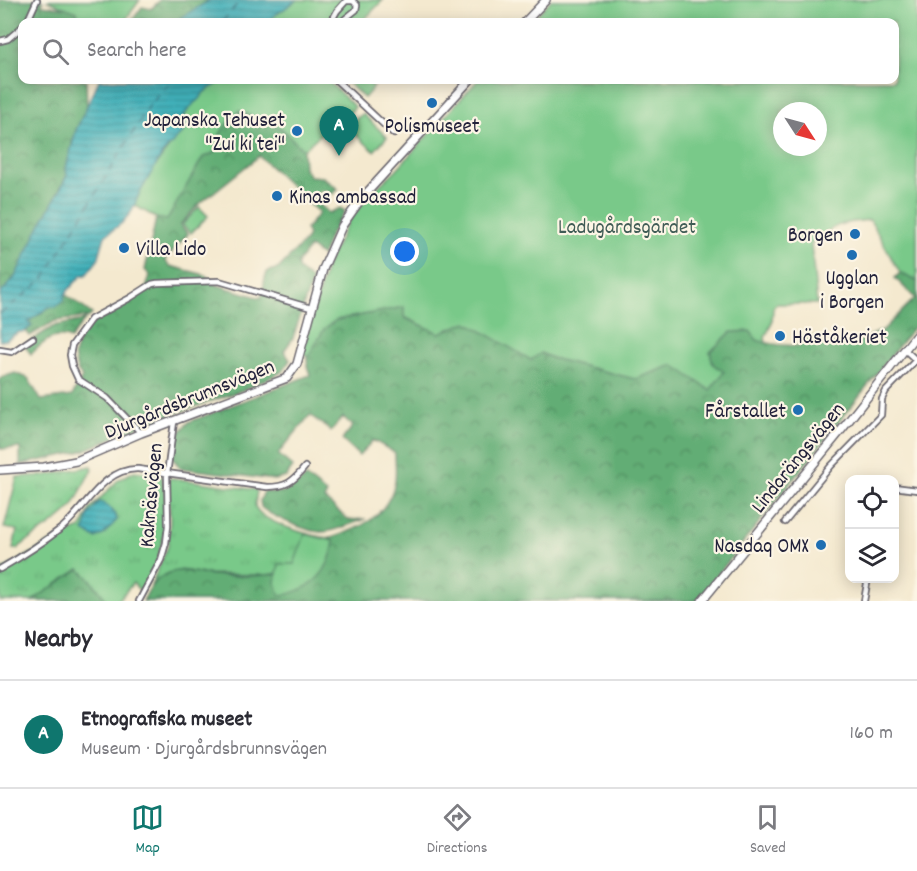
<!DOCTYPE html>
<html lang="en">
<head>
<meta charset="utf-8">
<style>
  body { margin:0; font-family:Dekko,sans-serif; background:#f2f2f3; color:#2b2b33 }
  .controls { position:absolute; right:18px; bottom:18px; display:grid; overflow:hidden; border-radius:12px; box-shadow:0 3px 15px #0003 }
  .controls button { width:54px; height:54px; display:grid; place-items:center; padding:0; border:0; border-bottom:2px solid #e1e1e2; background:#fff; color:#2b2b33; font:30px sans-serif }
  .compass { position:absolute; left:773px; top:102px; width:54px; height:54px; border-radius:50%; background:#fff; box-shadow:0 3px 15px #0003; rotate:126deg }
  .you { position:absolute; left:405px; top:252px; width:21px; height:21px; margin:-15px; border:4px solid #fff; border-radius:50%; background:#1a73e8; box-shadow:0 0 0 9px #1a73e833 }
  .badge { display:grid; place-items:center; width:39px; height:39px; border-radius:50%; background:#0f766e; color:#fff; font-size:20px; font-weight:700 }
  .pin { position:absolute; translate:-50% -50px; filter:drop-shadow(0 2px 3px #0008) }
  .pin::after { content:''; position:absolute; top:32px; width:21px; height:18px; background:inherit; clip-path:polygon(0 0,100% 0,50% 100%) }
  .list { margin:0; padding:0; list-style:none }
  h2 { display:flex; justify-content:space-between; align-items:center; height:78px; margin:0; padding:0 24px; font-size:26px }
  h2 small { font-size:20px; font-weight:400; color:#7c7c81 }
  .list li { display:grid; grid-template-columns:39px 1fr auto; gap:18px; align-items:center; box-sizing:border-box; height:108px; padding:0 24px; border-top:2px solid #e1e1e2 }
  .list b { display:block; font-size:22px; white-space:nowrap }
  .list p { margin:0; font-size:20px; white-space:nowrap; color:#7c7c81 }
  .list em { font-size:20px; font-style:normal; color:#7c7c81 }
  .icon { flex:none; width:33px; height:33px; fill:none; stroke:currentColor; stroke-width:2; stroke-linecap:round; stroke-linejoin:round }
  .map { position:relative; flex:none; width:917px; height:601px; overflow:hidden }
  .search { position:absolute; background:#fff; box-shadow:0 3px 15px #0003; left:18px; right:18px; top:18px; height:66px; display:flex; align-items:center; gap:15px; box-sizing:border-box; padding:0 21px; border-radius:12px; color:#7c7c81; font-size:22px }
  .sheet { height:186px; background:#fff }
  nav { display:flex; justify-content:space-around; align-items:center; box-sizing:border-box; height:84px; border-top:2px solid #e1e1e2; background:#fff; font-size:16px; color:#7c7c81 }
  nav a { display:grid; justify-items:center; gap:3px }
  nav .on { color:#0f766e }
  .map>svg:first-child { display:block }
  .grass { fill:url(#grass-tufts); stroke:#4e7662; stroke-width:1.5 }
  .forest { fill:url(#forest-crowns); stroke:#426858; stroke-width:1.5; fill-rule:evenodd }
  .park { fill:#79c989; stroke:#4e7662; stroke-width:1.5; fill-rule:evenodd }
  .water { fill:url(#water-rules); stroke:#31697a; stroke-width:1.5 }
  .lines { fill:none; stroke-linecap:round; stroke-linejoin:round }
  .ferry { stroke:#2e5b6d; stroke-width:1.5; stroke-dasharray:8 6; stroke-linecap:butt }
  .street-casing { stroke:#6c686f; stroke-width:8 }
  .secondary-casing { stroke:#6c686f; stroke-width:10 }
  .street { stroke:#fff; stroke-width:4.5 }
  .secondary { stroke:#fff; stroke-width:7 }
  .poi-dot { fill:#1f6fb2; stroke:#fcf5e5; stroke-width:2 }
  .labels { text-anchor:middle; stroke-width:4.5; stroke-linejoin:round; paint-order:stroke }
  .poi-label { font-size:21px; fill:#22223b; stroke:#fcf5e5; text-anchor:end }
  .park-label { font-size:21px; fill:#405c56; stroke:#fcf5e5 }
  .street-label { font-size:21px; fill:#22223b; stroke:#fcf5e5 }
</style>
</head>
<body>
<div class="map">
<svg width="917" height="601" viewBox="0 0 917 601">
  <defs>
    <pattern id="grass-tufts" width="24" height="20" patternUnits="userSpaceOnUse" patternTransform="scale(1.5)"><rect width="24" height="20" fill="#79c989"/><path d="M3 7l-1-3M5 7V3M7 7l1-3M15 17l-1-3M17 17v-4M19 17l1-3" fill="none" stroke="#68ac77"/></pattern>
    <pattern id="forest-crowns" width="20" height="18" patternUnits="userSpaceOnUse" patternTransform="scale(1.5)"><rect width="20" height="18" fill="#62ad75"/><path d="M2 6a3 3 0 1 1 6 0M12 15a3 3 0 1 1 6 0" fill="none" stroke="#508c61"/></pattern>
    <pattern id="water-rules" width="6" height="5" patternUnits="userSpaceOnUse" patternTransform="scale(1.5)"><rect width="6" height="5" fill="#40b0b9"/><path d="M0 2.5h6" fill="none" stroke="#358f98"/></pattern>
  </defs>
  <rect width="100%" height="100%" fill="#fcf5e5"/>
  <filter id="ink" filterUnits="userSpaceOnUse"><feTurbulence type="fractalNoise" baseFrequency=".0167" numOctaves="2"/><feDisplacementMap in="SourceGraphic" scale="12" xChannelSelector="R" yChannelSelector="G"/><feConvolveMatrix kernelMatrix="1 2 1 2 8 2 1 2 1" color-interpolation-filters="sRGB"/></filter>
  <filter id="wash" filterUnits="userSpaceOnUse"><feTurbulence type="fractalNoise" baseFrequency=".008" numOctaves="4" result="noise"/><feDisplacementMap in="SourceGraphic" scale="24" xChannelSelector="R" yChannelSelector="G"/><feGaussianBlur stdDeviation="1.35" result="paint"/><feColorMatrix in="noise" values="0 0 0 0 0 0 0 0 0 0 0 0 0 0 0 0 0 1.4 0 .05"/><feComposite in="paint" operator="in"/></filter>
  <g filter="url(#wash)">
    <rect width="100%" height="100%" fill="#f4e9cf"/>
    <path class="grass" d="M92,466L93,470C82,481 81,498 69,510C54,526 33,535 17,549H13L17,530L4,528L17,477L47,475Z
      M134,471L158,474L162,476C170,518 164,557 141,592L133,583L118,601H107L90,579L50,589L32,601H0V571L65,534L81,528L90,509L117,481Z
      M171,478L257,490L255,506C261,523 314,537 331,538L320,560L303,570L265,575L205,574L181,570L151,585L168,546L170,520L168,480Z"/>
    <path class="forest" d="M0,0H43L42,5L96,11L92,22H22V80H86L87,107L76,130L66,168L67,175L15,277L0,294Z
      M160,0H210L207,4L173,22H131L142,7L151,9Z
      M239,111L281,128L303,150L304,168L310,176L323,177L338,189L333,194L327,191H320L314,199L329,213L340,208L345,211L329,237L322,256L310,247L298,262V269L312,280L293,338L284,351L290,360L282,372L246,389L140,426L83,451L20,465V448L0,449V378L15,373L28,378L41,400L72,396L82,377L77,370L74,355L80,337L91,324L139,295L146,289L150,275L145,270L156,218L167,219L203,157C222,152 215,150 219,135C221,127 233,118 239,111ZM259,156L319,213L306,229L308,235L305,241L278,269L268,271C262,280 265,288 261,298L217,285L205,275L170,266L165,260L188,234L180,225L198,205Z
      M900,273L917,281V323L697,601H143C149,589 154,579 167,574C179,568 191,572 203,574C228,577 306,579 321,559C325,553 328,544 331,538C360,528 385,518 394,486C397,476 395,463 395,453L373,440L359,456L342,440L353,426L343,417L331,431L310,415L278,454L293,467L286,477L275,480L180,468L172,457L178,434L189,422L310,375L307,366L308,357L324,329L336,320L404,307L405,318L439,333L467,322L497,339L540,353L552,358L635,379L673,365L713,364L710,352L731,332L750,331C763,347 779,344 799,346L803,336L818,337L824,344L857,342L883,330L915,298L895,278Z
      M65,294L92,314L89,317L55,321L30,336L26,331L31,326L27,322L35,315H39Z
      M85,320L75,332L71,339C53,332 43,343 31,354L24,345L54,326Z
      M306,477L327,494L324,499L349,520L366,519C352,523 335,532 321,532C308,532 270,516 261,507L260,501L264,491C282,495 292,490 306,477Z
      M79,569L90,579L107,601H32Z"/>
    <path class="park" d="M46,0H140L124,22H80L77,12Z
      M297,0H383L362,22H265Z
      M551,0H917V281L900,273L870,220C842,222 833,225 811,244L817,304H776L773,308L772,322L765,338L766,343L757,340L750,331L731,332L710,352L713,364L724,372L710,390L673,365L635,379L552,358L541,353L531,360L467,322L439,333L404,317V307L336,320L324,329L308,357L302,352L327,264L348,222L370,194L396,170L478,80H894V22H530ZM782,111H818V147H782Z
      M224,80H327L355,107L328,134L322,133L303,150L281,128L239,111C233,118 226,124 222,131C212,144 226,151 203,157L167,220L156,218L134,205C145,180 164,150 183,132C183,110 189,107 204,92C209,87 218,85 224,80Z
      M345,80H366L374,87L364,98Z
      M363,114L387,137L374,151L349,129L357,118Z
      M199,207L208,216L191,233L182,225Z
      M305,534L334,541C330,573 312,590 280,596L275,582L279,564H294Z"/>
    <path class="water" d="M210,0H297L265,22H173Z
      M99,80H224L204,92L200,99L195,102L183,116L185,123L183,132L163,153L139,194L132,211L122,223L105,236L98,260L86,275L81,276L65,294L64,300L56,307H49L28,322L32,326L24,332H19L6,340L0,341V294L15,277L39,227L60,190L67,175L66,168L76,130Z
      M99,502C108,503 115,512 117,520L103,535L95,538L84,531L89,514Z"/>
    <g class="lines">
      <path class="ferry" d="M222,22L241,0
        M0,314L43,280L149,106L172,80"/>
    </g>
  </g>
  <g filter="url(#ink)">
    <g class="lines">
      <defs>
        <path id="street" d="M27,22L37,0
          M331,22L337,11L346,1H353L357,5L356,10L341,22
          M0,41L8,39L22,27
          M336,80L394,134
          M0,350L12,352L33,338
          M141,433L107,398L78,379L72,366L70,355L72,345L91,319L130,298L152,284L157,283L219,281L311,308
          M894,487L917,490
          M785,522L831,466L881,415L882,399L886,391L916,360L905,350
          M0,569C21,557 44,542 63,527C86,507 104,468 138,469L267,487C286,487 293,482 305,467
          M139,601L161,560L166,543L168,526L167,474L174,422
          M864,601L868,578"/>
        <path id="secondary" d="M525,22L546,0
          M0,470L44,467L76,461L141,433L287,378L297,364L323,269L342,226L361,199L470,80
          M702,601L843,428L917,334"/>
      </defs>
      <use href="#street" class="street-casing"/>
      <use href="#secondary" class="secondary-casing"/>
      <use href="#street" class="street"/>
      <use href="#secondary" class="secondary"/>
    </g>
  </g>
  <g class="poi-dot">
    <circle cx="432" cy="103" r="6"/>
    <circle cx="297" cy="131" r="6"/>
    <circle cx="277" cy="196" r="6"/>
    <circle cx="855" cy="234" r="6"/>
    <circle cx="124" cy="248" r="6"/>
    <circle cx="852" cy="255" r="6"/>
    <circle cx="780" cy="336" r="6"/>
    <circle cx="798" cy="410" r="6"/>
    <circle cx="821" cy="545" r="6"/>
  </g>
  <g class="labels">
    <g class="poi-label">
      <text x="285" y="126">Japanska Tehuset<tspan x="285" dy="24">"Zui ki tei"</tspan></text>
      <text x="432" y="132" text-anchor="middle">Polismuseet</text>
      <text x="289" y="203" text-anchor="start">Kinas ambassad</text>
      <text x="843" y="241">Borgen</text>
      <text x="136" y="255" text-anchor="start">Villa Lido</text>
      <text x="852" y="284" text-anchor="middle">Ugglan<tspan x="852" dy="24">i Borgen</tspan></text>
      <text x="792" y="343" text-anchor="start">Häståkeriet</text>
      <text x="786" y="417">Fårstallet</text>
      <text x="809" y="552">Nasdaq OMX</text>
    </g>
    <g class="park-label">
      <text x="627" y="233">Ladugårdsgärdet</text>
    </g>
    <g class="street-label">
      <text transform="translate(189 398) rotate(-22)" y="7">Djurgårdsbrunnsvägen</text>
      <text transform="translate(797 457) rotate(-51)" y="7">Lindarängsvägen</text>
      <text transform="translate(150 495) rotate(-85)" y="7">Kaknäsvägen</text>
    </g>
  </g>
</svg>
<div class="controls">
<button><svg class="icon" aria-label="locate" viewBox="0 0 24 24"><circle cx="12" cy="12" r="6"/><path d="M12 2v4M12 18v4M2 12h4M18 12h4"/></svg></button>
<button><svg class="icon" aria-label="layers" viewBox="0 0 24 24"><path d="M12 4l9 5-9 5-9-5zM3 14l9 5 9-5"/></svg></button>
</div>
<svg class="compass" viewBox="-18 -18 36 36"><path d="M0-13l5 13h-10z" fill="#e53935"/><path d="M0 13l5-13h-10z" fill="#7c7c81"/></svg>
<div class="you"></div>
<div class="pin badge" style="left:339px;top:156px">A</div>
<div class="search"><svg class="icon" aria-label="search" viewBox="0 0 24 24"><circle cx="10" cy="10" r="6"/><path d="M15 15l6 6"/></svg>Search here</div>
</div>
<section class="sheet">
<h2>Nearby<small></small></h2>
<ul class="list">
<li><span class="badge">A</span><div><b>Etnografiska museet</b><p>Museum · Djurgårdsbrunnsvägen</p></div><em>160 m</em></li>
</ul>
</section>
<nav>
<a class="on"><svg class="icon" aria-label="map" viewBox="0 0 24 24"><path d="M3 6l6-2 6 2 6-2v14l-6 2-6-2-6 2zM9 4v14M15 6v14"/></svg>Map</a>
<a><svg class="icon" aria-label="directions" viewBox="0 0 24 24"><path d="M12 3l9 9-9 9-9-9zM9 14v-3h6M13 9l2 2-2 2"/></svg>Directions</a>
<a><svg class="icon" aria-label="saved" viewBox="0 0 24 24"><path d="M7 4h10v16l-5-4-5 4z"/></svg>Saved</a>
</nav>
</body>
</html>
